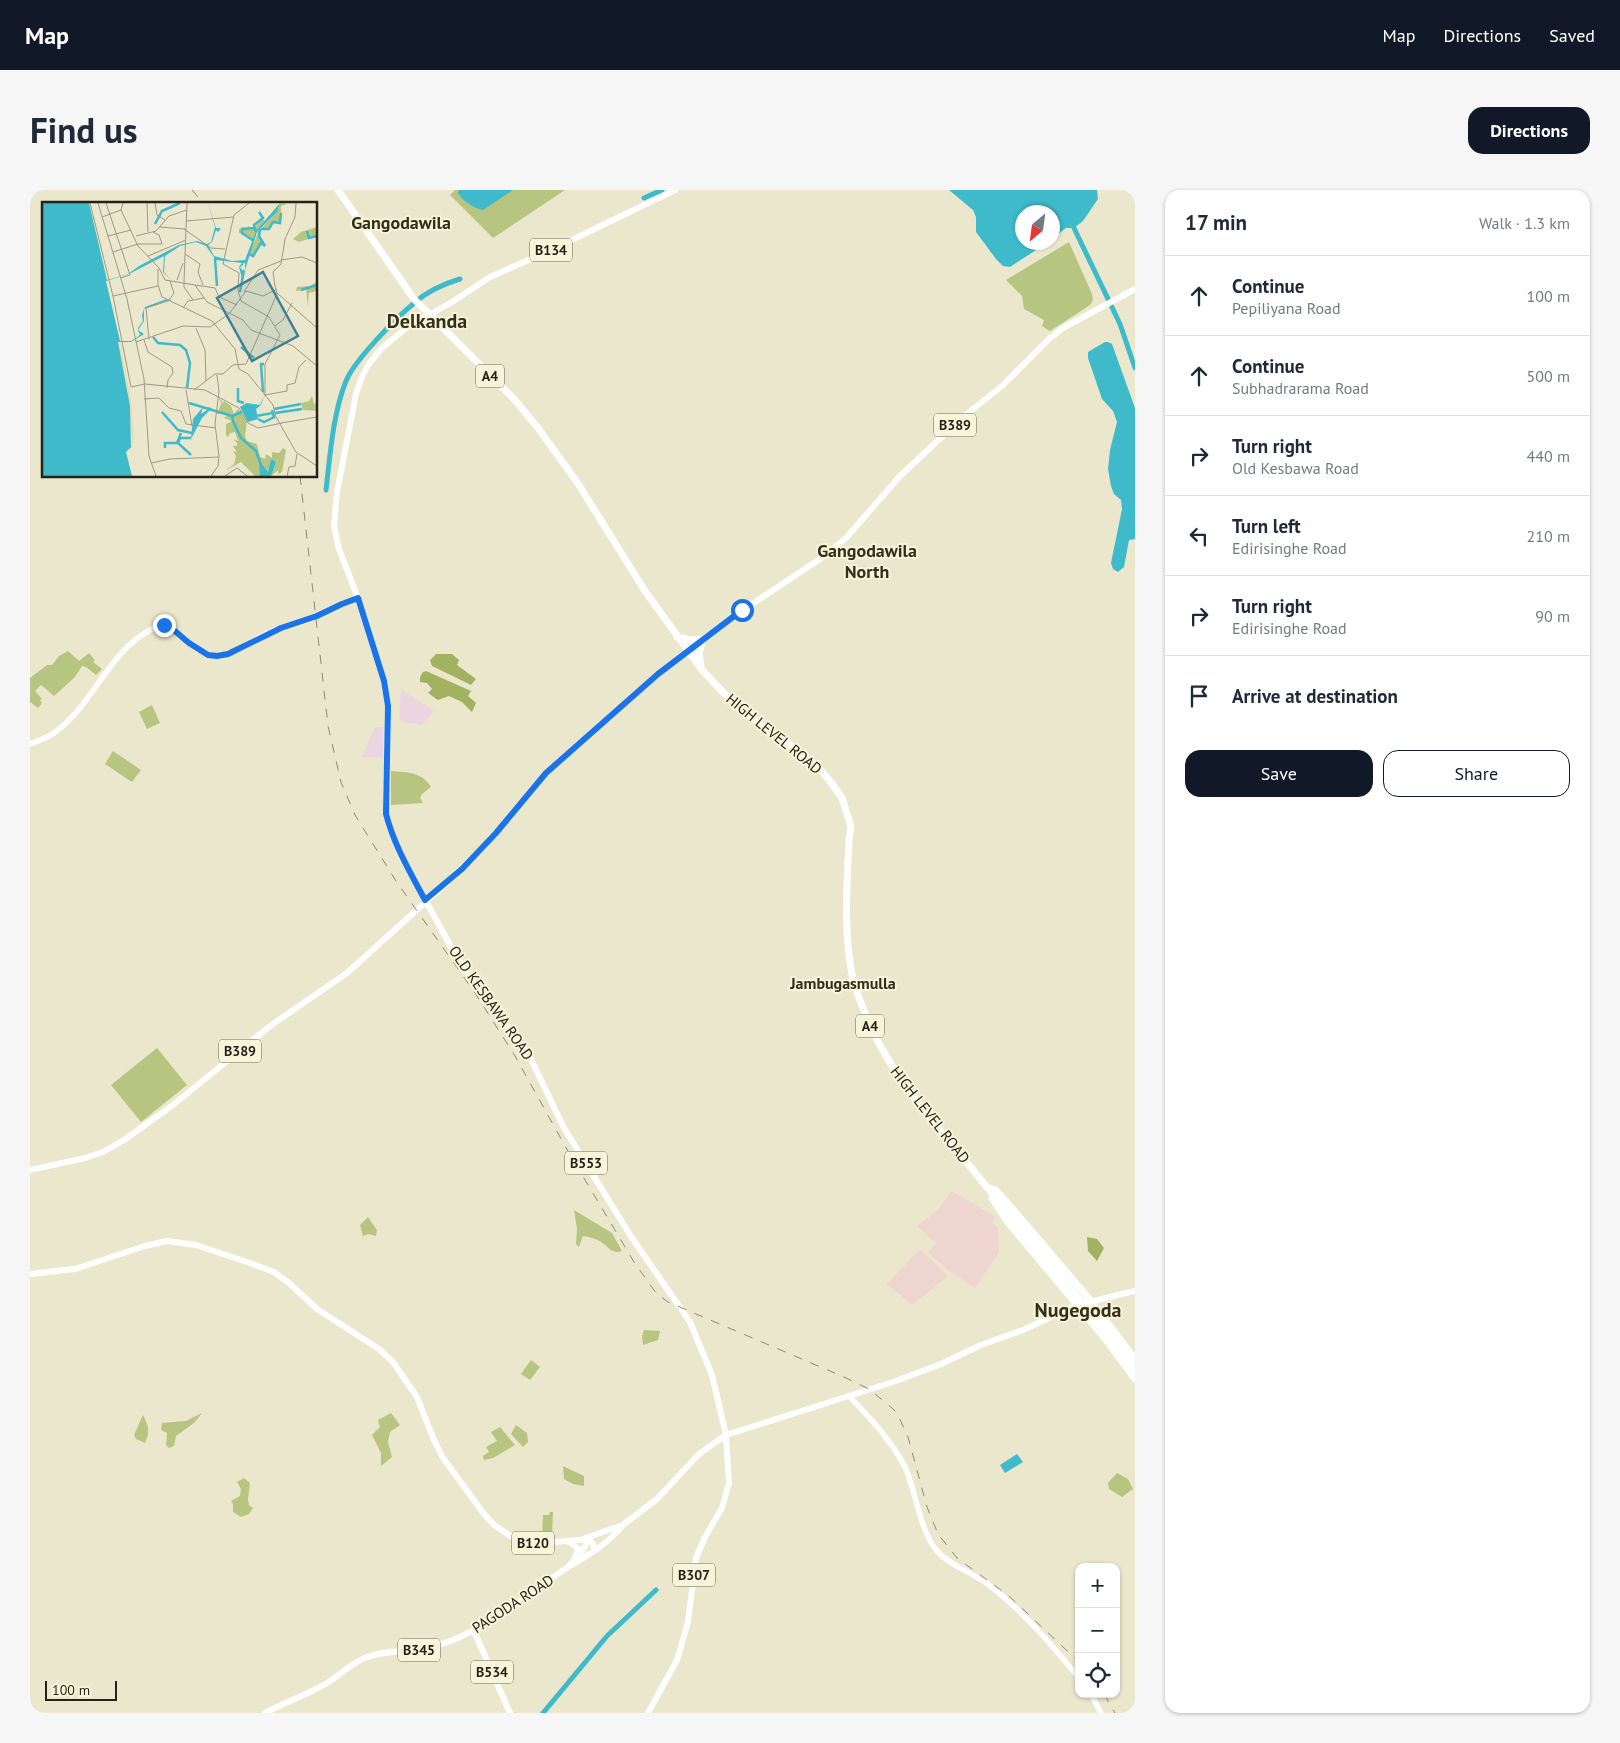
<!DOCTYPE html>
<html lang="en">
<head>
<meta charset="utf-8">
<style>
  body { margin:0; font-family:"PT Sans",sans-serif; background:#f6f6f7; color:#1f2937 }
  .controls { position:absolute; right:15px; bottom:15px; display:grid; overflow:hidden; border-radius:10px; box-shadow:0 1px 4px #0004 }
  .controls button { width:45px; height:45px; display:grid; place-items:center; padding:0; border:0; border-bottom:1px solid #e0e1e3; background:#fff; color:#1f2937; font:25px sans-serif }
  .compass { position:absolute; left:985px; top:15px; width:45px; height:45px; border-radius:50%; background:#fff; box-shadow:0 1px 4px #0004; rotate:209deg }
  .scale { position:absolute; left:15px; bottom:12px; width:72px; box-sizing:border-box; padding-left:5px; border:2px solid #252319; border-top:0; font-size:14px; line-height:18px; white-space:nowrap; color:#252319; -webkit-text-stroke:4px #f8f4da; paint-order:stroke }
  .stop { position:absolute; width:15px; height:15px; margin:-11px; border:4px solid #1a73e8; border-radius:50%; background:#fff }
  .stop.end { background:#1a73e8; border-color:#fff; box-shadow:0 1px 5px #0008 }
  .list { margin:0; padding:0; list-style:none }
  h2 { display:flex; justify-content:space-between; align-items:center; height:65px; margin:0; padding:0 20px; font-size:21px }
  h2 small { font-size:16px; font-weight:400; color:#747a83 }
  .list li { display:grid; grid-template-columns:32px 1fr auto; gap:15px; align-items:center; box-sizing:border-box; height:80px; padding:0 20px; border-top:1px solid #e0e1e3 }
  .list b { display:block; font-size:19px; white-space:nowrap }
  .list p { margin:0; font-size:16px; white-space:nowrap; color:#747a83 }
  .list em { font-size:16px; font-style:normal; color:#747a83 }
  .actions { display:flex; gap:10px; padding:15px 20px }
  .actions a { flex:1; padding:11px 0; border:1px solid #111827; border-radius:15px; text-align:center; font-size:18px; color:#111827 }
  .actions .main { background:#111827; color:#fff }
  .icon { flex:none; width:28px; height:28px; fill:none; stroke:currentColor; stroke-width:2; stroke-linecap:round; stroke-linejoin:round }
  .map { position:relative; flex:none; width:1105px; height:1523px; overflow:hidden; border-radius:15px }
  header { display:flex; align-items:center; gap:30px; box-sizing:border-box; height:70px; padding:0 25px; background:#111827; color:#fff }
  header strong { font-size:24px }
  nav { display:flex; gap:28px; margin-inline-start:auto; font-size:18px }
  .intro { display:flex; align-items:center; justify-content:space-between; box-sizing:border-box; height:120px; padding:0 30px }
  h1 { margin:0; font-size:35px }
  .button { padding:12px 22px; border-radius:15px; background:#111827; color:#fff; font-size:18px; font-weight:700 }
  main { display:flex; gap:30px; padding:0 30px }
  aside { flex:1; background:#fff; border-radius:15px; box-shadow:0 1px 4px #0004 }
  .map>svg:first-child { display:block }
  .industrial { fill:#ecd4e0 }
  .education { fill:#efd5cf }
  .green { fill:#b7c581 }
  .forest { fill:#a2b260 }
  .water { fill:#3ebaca }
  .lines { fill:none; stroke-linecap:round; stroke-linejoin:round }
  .canal { stroke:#3ebaca; stroke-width:5 }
  .secondary { stroke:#fff; stroke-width:5.5 }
  .primary { stroke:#fff; stroke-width:6 }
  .highway { stroke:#fff; stroke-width:7 }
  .rail { stroke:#8c8976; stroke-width:1; stroke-dasharray:9 9; stroke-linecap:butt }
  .route { stroke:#1a73e8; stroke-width:6 }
  .labels { text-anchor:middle; stroke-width:4; stroke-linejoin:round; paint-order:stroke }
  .shield { fill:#f8f4da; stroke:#646253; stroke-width:1 }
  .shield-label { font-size:14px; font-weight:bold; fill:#252319 }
  .street-label { font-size:15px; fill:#252319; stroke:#f8f4da }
  .neighbourhood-label { font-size:16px; font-weight:bold; fill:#332f1a; stroke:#f8f4da }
  .quarter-label { font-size:18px; font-weight:bold; fill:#332f1a; stroke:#f8f4da }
  .district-label { font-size:20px; font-weight:bold; fill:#332f1a; stroke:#f8f4da }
  .inset-river { fill:none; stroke:#3ebaca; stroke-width:2.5 }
  .inset-road { fill:none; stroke:#9c9985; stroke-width:1 }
  .view { fill:#418094; fill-opacity:0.15; stroke:#418094; stroke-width:2.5 }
  .inset-edge { fill:none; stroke:#252319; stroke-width:2.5 }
</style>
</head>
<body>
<header>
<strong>Map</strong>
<nav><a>Map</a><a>Directions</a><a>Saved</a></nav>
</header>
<div class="intro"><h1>Find us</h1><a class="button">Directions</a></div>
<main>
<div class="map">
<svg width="1105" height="1523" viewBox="0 0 1105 1523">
  <rect width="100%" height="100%" fill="#ebe7cd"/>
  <path class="industrial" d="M371,499L404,521L392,535L369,531Z
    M345,537H353V568L332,567Z"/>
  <path class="education" d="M922,1001L966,1027L962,1032L968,1039L969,1062L945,1098L919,1081L898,1062L906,1053L887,1036L907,1021Z
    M890,1059L918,1086L882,1115L862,1098L856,1095Z"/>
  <path class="green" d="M425,0H535L463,48L420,5Z
    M1039,52L1062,104L1063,110L1060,115L1020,141L1012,136L1014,130L994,119L992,106L976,90Z
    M38,461L49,471L59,463L65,470L63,472L72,479L66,485L56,477L52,476L45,487L24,506L11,495L5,501L12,509L10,510L12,513L8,518L0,512V488L17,475H22L29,466Z
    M122,515L130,533L117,539L109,522Z
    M83,561L111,580L102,592L75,574Z
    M361,581C378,583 391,581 401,597L392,604L390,608L393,613L361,615Z
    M127,858L157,895L111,932L81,895Z
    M544,1020L582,1043L592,1061C583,1064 580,1059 574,1054C568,1049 560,1047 553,1046L549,1057L546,1054L547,1039Z
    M338,1027L347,1040L346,1046L339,1044L333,1046L330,1035Z
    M614,1140L630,1141L628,1150L613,1155L612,1146Z
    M501,1170L510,1177L500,1190L491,1184Z
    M172,1223L164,1233L146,1246L144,1256L139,1258L136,1255L137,1243L131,1240L132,1233L156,1231Z
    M361,1223L370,1235L360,1242L358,1252L362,1267L351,1276V1263L342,1245L350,1237L348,1230Z
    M113,1225C119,1236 120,1242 115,1253L106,1249L104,1245Z
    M486,1235L497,1243L498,1252L493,1257L481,1244Z
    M470,1237L485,1255L463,1268L454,1270L453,1266L459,1262L456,1257L467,1251L461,1242Z
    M533,1276L554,1286V1296L543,1294L534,1289Z
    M1087,1283L1098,1289L1103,1299L1092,1307L1079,1299L1078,1293Z
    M214,1288L220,1293L218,1309L219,1315L223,1318L219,1324L211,1327L203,1322V1314L201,1311L210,1306L211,1299L207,1292Z
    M520,1322H523L522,1348H512L513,1325H519Z"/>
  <path class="forest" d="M406,464H422L429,470L427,475L446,489L441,495L402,476L400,470Z
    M396,481L441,501L438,506L446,513L442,522L432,512L419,506L408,510L398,503L402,499L397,493L390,492V487L393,482Z
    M1057,1047L1067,1049L1074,1058L1067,1071L1058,1061Z"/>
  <path class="water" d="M429,0H483L453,20C443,18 433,11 428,3Z
    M919,0H1067L1068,9L1053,31L1044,38H1036L1023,48L1022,22H992V52L1017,53L980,77L973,76L966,69L946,42V27L943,20Z
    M1075,152H1078L1082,154L1105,218V349L1099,350L1094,377L1088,382L1083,379L1081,373L1092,319L1091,310L1084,304L1081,296L1078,279L1080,260L1087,232L1083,221L1072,209L1058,168V162Z
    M987,1264L993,1272L975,1283L970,1275Z"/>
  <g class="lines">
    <path class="canal" d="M614,8L632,0
      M1044,38L1090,134L1105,178
      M296,300C300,266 303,223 316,191C324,171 365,129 383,114C396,102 413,94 430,89
      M513,1523L577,1446L626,1400"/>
    <path class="secondary" d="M0,554C8,551 17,548 24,543C64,515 77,462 122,439C126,437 133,435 137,436C141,437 145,441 149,444C159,453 174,467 188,466C206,464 223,449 240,442C255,436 271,433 286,427C301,421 314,413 328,408
      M819,1206C840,1228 861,1250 875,1277C886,1301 890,1343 908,1362C922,1377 944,1383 959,1395C993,1421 1022,1455 1049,1488
      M538,1352L548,1358L545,1367
      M1061,1504L1071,1523"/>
    <path class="primary" d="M0,980L55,968L73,962L94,950L143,915L240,836L317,783L432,679L466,643L516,583L628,484L698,430L790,369L816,348L870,286L933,227L972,196L1020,148L1033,138L1105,99
      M0,1084L45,1079L115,1056L137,1051L166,1055L220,1073L244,1082L259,1093L287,1119L349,1159L363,1172L387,1207L404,1250L413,1268L454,1324L464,1335L485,1349L493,1352L512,1353L550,1350L593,1335L627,1309L669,1264L696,1245L866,1191L911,1174L951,1155L993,1140L1047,1115L1105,1101
      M537,1378L555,1357L558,1348L563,1354L564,1360
      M444,1441L480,1523
      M235,1523C255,1512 277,1505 297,1493C310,1485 320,1474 335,1468C356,1459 383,1463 405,1456C455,1442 493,1407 535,1379C555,1367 578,1354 592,1336
      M618,1523L647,1470L658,1432L666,1368L675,1347L692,1318L699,1293L696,1245L682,1185L660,1132L602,1048L534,938L499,865L435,780L421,757L373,669L361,641L356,624L358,516L354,491L328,408L309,359L304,336L307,302L326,204L331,189L338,175L351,159L376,138L422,112L460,87L519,61L645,0"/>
    <path class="highway" d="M308,0L384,109L485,210L508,238L547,292L615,401L672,480L706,516L774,565L790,579L803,595L812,608L819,630L821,638L819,650C817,696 813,744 823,789C825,799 829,808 833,818C857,883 904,932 947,985C994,1042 1042,1100 1089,1157L1105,1180
      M647,447L661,450L673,449L669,463L671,476
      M959,998L966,1000L981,1017L1061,1111L1105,1169
      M962,1008L977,1031L1073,1146L1105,1189"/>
    <path class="rail" d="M162,0L174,14
      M270,286L298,536L311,592L325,625L366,691L445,803L485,866L539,963L604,1072L626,1103L638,1112L814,1187L839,1199L862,1218L867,1223L878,1247L897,1317L908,1344L927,1368L979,1406L1049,1472
      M1074,1504L1085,1523"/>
  </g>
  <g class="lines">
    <path class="route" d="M134,435L139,436L159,453L178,465L187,466L198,464L251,438L287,426L312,414L328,408L354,491L358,516L356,624C364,655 380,682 395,710L432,679L466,643L516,583L628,484L712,420"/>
  </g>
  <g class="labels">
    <g class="shield">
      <rect x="500" y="48.5" width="42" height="23" rx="4"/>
      <rect x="446" y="174.5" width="28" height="23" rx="4"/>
      <rect x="904" y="223.5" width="42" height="23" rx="4"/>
      <rect x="826" y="824.5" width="28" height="23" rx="4"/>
      <rect x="189" y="849.5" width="42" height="23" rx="4"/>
      <rect x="535" y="961.5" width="42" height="23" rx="4"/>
      <rect x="482" y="1341.5" width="42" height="23" rx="4"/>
      <rect x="643" y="1373.5" width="42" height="23" rx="4"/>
      <rect x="368" y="1448.5" width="42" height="23" rx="4"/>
      <rect x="441" y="1470.5" width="42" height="23" rx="4"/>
    </g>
    <g class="shield-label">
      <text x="521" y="65">B134</text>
      <text x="460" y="191">A4</text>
      <text x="925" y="240">B389</text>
      <text x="840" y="841">A4</text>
      <text x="210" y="866">B389</text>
      <text x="556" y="978">B553</text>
      <text x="503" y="1358">B120</text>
      <text x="664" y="1390">B307</text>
      <text x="389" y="1465">B345</text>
      <text x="462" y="1487">B534</text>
    </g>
    <g class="street-label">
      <text transform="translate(744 544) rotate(39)" y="5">HIGH LEVEL ROAD</text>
      <text transform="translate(461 813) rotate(55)" y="5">OLD KESBAWA ROAD</text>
      <text transform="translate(900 925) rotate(52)" y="5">HIGH LEVEL ROAD</text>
      <text transform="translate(483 1414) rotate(-33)" y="5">PAGODA ROAD</text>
    </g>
    <g class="neighbourhood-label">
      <text x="813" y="799">Jambugasmulla</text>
    </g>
    <g class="quarter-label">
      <text x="371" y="39">Gangodawila</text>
      <text x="837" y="367">Gangodawila<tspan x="837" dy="21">North</tspan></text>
    </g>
    <g class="district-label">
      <text x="397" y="138">Delkanda</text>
      <text x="1048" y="1127">Nugegoda</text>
    </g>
  </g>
  <g transform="translate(12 12)">
    <rect width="275" height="275" fill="#ebe7cd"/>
    <path d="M238,1L245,2L239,4V20H231L227,27H219L235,10ZM220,17L223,19L214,29L211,38L204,32L197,31V27L204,28L206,24L211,27ZM275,25V34L257,40L251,37L259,30ZM218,27L217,34L223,43L219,41L211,54L207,52ZM275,79V89L267,91L266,104L264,88L254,89L255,85L269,84ZM270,194L272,202L275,201V209L261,208L259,201L267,199ZM177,196L180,199L179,202L182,199L189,204L192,212L196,207L205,219L203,234L205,239L215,242L218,255L223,257L224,252L230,256V250L237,251L241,246L244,248L240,270L236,272V268L229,274L234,260L229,257L226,270L218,259V274H213L199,260L183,269L192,262L194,254L191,249L195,250L191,244H195V241L191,237L196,239L193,230L188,231L186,235L184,233V222L190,219L182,216L187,212H175L179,202Z" fill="#b7c581"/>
    <path d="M76,139L78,140L89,197L92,236L91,242L88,249L90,238L86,190Z" fill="#e6dcb7"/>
    <path d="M0,1H47L65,78L86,72L97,64L137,43L155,39L165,42L169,40L173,25L166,1L174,26H179L176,30L174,28L170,40L166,43L172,54L190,59L203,58L214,29L238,1L235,10L215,30L203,68V61H201V63L198,65L201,69L200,76L197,65L200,61L174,58L164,44L154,40L138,44L123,54L122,70L129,78L121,70L122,54L87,72L64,79L78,139H89L97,134L98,132L96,129V126L101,119L100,113L102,107L103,105L122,98L125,97L127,98L102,107V119L96,128L102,132L89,140H76L88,204L89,245L84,250L90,274H0ZM222,194L219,203L214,207L216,217L206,220L198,205L205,201L218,203ZM161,205L159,212L165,208L164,205L170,206L160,216L149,237L151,217ZM229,257L234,260L229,274H218L217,258L226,270Z" fill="#3ebaca"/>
    <path class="inset-river" d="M113,22L120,9L138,1M219,27H227L231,20L238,21L239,11M265,29L267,36L275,34M214,30L212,23L221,16L217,10M212,39L200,31V27L212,26M207,52L211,54L219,41L223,44L217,34L218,27M173,56L175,84M259,88L275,83M198,90L202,68M111,135L116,141L138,143L144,148L148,161L145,186M199,145L212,156M196,186V199L202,201M221,190L219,162H222M147,201L190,214M232,207L259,202M120,210L136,228L150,231M200,210L190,214L191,219L199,236L214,249L219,263M233,211L260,207M214,214L231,211M216,217L222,220L232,215L230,208M123,246V241H135L139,231M149,253L136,241L138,236H149"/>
    <path class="inset-road" d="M48,1L71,94L89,185L103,182L163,188L197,206L206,221L216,226L240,221M56,1L85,97L102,177L107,254L114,274M64,1L88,73L79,76M81,1L79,8L96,44L117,66L123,78L153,83L165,100L201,118L209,128L251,144L275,164M105,1L106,30M113,1L115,13L123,18M207,1L192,13L181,62L197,71L196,88L199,99L227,115L238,133L223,162V194M60,15L79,8M144,19L192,15M117,25L143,27M142,27L169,46L183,47M111,30L117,33L120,42M66,34L89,28M94,34L114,29L127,14L145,8M71,50L96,42H120M143,52L158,62L156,70L161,83M106,54L144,38M239,58L260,55L275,61M116,67V83L120,95L170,119L193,147L197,167L206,172L231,203L234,215L254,250L275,264M135,78L141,61M142,80V85L151,98M142,80L145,1M153,83L173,86L177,95L195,103M233,84L231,70L239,62L243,37L253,15L254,1M202,90L216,68L239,59M235,91L275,126M71,94L116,84M127,98L132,91L128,79M141,106L146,99L162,96M233,124L241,118L250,101M154,126L163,148L164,179M107,137L104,106L129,98M102,138L106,150L130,165L131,171L126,178L125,186M94,140L141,124L168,125L187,112L204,89L221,94L235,87M173,172H181L191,163L204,162L235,92L233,84M144,188L150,224M152,188L173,172M223,193L245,189V183L253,181L257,165L264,158M102,197L117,196L127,206L139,209L144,222L174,226M239,221L275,215M109,261L128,257L177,255M169,274L176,264L177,254L173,222L177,189L175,173M183,274L195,266L205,274M245,274L247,265L253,264L255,252"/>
    <path class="view" d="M221,70L256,134L210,159L175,96Z"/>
    <rect width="275" height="275" class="inset-edge"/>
  </g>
</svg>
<div class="controls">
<button>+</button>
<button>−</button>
<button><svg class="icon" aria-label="locate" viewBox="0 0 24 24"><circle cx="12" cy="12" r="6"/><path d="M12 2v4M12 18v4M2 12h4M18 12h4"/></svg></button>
</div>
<svg class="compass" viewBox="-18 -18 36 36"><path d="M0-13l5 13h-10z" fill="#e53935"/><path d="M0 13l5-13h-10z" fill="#747a83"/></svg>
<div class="scale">100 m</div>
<div class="stop" style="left:712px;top:420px"></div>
<div class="stop end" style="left:134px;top:435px"></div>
</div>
<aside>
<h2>17 min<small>Walk · 1.3 km</small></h2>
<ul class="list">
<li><svg class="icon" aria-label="ahead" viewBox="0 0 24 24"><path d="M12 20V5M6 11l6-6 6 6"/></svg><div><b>Continue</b><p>Pepiliyana Road</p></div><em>100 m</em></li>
<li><svg class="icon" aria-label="ahead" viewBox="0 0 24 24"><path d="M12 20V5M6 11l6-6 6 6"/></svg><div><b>Continue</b><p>Subhadrarama Road</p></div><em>500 m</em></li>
<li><svg class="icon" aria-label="right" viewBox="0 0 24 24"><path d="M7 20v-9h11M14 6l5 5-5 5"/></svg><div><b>Turn right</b><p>Old Kesbawa Road</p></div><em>440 m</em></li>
<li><svg class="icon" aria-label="left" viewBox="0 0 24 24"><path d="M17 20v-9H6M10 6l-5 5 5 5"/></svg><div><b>Turn left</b><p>Edirisinghe Road</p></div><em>210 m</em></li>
<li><svg class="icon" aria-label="right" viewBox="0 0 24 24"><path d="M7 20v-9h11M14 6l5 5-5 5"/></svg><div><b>Turn right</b><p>Edirisinghe Road</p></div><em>90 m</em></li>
<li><svg class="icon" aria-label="arrive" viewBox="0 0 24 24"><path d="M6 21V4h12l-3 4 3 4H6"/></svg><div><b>Arrive at destination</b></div></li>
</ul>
<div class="actions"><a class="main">Save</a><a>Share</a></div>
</aside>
</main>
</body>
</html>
